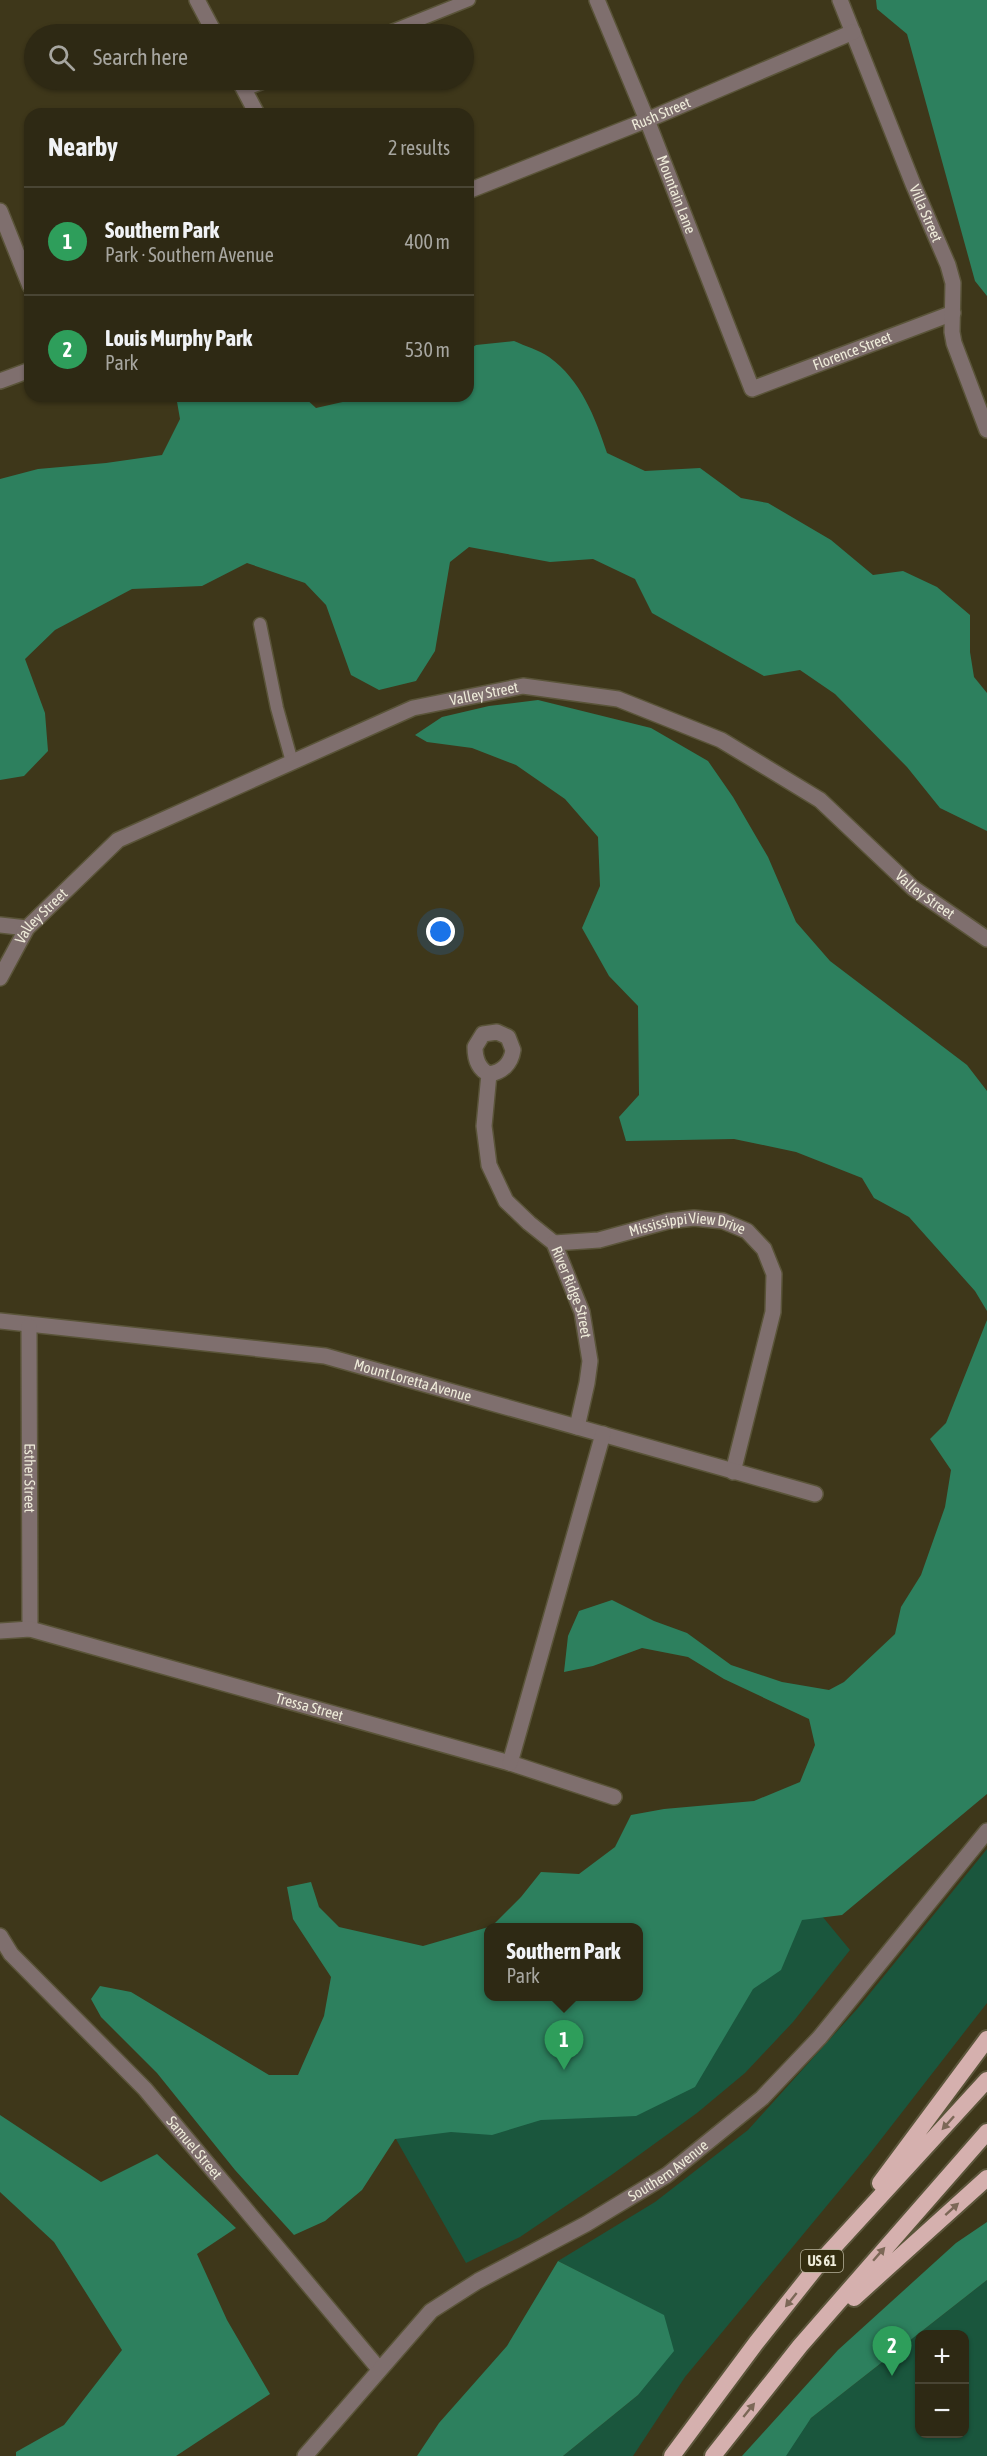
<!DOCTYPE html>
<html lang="en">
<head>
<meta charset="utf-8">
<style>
  body { margin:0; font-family:"Asap Condensed",sans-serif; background:#36311d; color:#f1f3f6 }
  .controls { position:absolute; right:18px; bottom:18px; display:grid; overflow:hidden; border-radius:12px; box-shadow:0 2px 4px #0004 }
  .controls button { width:54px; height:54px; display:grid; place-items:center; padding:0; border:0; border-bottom:2px solid #494534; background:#2e2914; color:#f1f3f6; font:30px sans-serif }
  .you { position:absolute; left:441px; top:932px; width:21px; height:21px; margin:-15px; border:4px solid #fff; border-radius:50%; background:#1a73e8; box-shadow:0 0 0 9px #1a73e833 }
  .badge { display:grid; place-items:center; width:39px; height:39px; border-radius:50%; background:#d6ab8b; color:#fff; font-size:20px; font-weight:700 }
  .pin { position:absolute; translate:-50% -50px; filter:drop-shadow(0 2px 3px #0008) }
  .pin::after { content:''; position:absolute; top:32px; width:21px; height:18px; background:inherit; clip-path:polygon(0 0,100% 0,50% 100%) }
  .popup { position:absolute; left:484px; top:1923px; width:159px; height:78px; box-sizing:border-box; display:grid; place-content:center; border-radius:12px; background:#2e2914; filter:drop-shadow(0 2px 4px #0005); font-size:20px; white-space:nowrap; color:#a7a6a0 }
  .popup b { font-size:22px; color:#f1f3f6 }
  .popup::after { content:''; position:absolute; left:50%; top:100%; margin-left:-12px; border:12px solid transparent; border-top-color:#2e2914 }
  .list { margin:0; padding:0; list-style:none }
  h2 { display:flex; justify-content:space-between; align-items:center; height:78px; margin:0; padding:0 24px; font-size:26px }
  h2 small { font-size:20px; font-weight:400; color:#a7a6a0 }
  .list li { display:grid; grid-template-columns:39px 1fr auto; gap:18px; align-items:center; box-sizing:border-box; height:108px; padding:0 24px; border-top:2px solid #494534 }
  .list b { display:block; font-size:22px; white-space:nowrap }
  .list p { margin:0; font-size:20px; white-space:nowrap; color:#a7a6a0 }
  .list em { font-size:20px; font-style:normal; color:#a7a6a0 }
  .icon { flex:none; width:33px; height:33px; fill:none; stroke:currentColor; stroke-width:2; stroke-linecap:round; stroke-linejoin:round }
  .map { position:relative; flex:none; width:987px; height:2456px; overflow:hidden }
  .search { position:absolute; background:#2e2914; box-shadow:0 2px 4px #0004; left:24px; top:24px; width:450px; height:66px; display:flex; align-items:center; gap:15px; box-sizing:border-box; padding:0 21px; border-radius:33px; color:#a7a6a0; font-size:22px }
  .panel { position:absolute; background:#2e2914; box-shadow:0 2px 4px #0004; left:24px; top:108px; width:450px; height:294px; border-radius:18px }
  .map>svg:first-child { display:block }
  .green { fill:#1a563d; fill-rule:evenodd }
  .forest { fill:#2d805e; fill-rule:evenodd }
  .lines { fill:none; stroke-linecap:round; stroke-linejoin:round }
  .service-casing { stroke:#5a5439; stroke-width:15 }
  .minor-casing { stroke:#5a5439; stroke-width:18 }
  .trunk-casing { stroke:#5a5439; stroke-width:20 }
  .service { stroke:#7f6f6e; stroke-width:12 }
  .minor { stroke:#7f6f6e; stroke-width:15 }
  .trunk { stroke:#d5b0ae; stroke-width:16 }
  .oneway { fill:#7c6857 }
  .labels { text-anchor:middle; stroke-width:5; stroke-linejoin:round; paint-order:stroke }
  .shield { fill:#342d0f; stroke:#b6b29c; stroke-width:1.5 }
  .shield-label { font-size:14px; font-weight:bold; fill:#eeebd9 }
  .street-label { font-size:15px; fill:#eeebd9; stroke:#342d0f }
</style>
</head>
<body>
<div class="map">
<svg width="987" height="2456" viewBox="0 0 987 2456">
  <rect width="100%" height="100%" fill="#3e371a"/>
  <path class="green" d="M987,1849V2003L868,2156L685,2377L633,2456H563L638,2395L664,2316L558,2261L655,2202L748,2130L858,2008Z
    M794,1882L850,1950L793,2022L745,2073L697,2113L610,2176L520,2237L466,2263L366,2086L639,1996Z
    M987,2280V2456H777L811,2418ZM920,2334H964V2434H920Z"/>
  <path class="forest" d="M876,0H987V296L975,281L907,34L877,9Z
    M514,341C525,346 539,350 549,357C581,380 595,417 607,453L645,471L700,468L741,498L768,503L831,540L873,575L903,571L937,587L970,615V652L974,677L987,693V831L940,808L907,767L835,694L800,670L764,676L652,613L635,579L593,559L550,562L469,547L450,562L435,651L416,681L379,690L351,675L326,605L305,583L247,563L202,586L132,589L55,630L25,659L45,713L48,751L24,776L0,780V479L38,469L106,463L162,455L180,419L176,396H303L316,408L369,396H468V350L476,345Z
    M538,700L651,728L708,761L733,797L768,857L796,922L830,961L967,1065L987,1091V1311L975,1291L909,1217L874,1198L862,1178L796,1152L734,1139L626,1141L619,1117L639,1095L638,1006L609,976L582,928L600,886L598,837L565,799L516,765L472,748L427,742L415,735L442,717L489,706Z
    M987,1320V1794L842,1915L802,1920L781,1970L753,1989L695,2087L636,2116L541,2120L492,2135L451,2132L395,2139L362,2190L325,2221L294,2235L235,2170L157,2073L101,2017L91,1999L100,1986L131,1992L269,2075H298L324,2016L331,1977L293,1919L287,1887L311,1882L319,1907L339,1927L423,1946L492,1926L521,1897L541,1872L579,1874L615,1847L631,1815L664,1809L754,1801L800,1782L815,1745L809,1719L724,1679L688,1657L642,1648L593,1666L564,1672L568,1636L579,1611L612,1600L654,1621L687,1633L731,1665L782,1682L829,1690L844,1682L895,1634L901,1607L921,1575L945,1507L951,1470L930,1439L946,1423ZM489,1928H639V1996H489Z
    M0,2115L101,2182L157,2154L236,2228L197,2254L227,2320L270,2394L176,2456H16V2452L64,2425L122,2350L54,2242L0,2192Z
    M987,2222V2280L811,2418L786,2456H742L838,2350L956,2243Z
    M558,2261L664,2315L674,2351L638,2395L563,2456H417L439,2423L507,2346Z"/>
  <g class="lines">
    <defs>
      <path id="service" d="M384,34L469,0
        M244,90L270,80
        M260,624L277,708L292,762"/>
      <g id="minor">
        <path d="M197,0L215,34"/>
        <path id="s1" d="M597,0L647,120L752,389L953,313"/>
        <path id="s2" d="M840,0L913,184L948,265L953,283L952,332L954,343L987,430"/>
        <path d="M239,80L257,114"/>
        <path id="s3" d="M468,191L647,120L853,32"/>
        <path d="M0,211L30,286"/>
        <path d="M0,381L30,370"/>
        <path d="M0,925L27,928"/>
        <path id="s4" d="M0,978L27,928L118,840L413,708L523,686L618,699L721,740L820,800L913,888L987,939"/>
        <path id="s5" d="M489,1074C478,1069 475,1059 475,1047L483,1034L497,1032L508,1037L513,1050C511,1064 502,1072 489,1074L484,1126L489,1165L506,1201L529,1223L554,1243L582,1312L590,1361L587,1383L577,1427"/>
        <path id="s6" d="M554,1243L599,1240L668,1221L694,1218L723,1221L747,1231L764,1249L774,1274L773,1312L733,1472"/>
        <path id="s7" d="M0,1321L325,1356L815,1494"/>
        <path id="s8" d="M29,1326L30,1629"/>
        <path id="s9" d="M0,1631L30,1629L510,1763L614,1797"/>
        <path d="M510,1763L603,1434"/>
        <path id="s10" d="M0,1936L11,1954L145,2089L379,2369"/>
        <path id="s11" d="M305,2456L431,2311L478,2281L586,2224L667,2175L762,2098L820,2037L987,1831"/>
      </g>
      <path id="trunk" d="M880,2183L987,2039
        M854,2298L987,2178
        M672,2456L756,2343L822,2260L987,2080
        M713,2456L800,2346L987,2132"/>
    </defs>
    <use href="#service" class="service-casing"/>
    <use href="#minor" class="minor-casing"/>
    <use href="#trunk" class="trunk-casing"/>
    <use href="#service" class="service"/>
    <use href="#minor" class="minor"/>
    <use href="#trunk" class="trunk"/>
  </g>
  <defs><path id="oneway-solid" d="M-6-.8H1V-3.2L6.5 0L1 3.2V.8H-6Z" transform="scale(1.5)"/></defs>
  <g class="oneway">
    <use href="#oneway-solid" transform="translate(948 2123) rotate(132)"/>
    <use href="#oneway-solid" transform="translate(952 2209) rotate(-42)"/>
    <use href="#oneway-solid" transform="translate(879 2254) rotate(-49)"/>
    <use href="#oneway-solid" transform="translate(791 2300) rotate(129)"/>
    <use href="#oneway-solid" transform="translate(749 2410) rotate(-51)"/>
  </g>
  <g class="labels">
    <rect class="shield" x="801" y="2250" width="42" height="22" rx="4.5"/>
    <g class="shield-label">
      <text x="822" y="2266">US 61</text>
    </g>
    <g class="street-label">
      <text dy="5" stroke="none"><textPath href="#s3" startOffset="208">Rush Street</textPath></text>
      <text dy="5" stroke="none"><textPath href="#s1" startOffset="210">Mountain Lane</textPath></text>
      <text dy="5" stroke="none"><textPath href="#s2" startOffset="230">Villa Street</textPath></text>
      <text dy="5" stroke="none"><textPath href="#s1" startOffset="526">Florence Street</textPath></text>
      <text dy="5" stroke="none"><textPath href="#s4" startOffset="579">Valley Street</textPath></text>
      <text dy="5" stroke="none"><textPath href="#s4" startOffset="1083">Valley Street</textPath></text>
      <text dy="5" stroke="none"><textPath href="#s4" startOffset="75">Valley Street</textPath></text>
      <text dy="5" stroke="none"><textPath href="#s6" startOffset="136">Mississippi View Drive</textPath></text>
      <text dy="5" stroke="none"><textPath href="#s5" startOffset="372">River Ridge Street</textPath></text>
      <text dy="5" stroke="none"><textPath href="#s7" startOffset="418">Mount Loretta Avenue</textPath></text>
      <text dy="5" stroke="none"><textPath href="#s8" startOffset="152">Esther Street</textPath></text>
      <text dy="5" stroke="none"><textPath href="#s9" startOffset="320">Tressa Street</textPath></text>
      <text dy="5" stroke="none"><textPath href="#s10" startOffset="288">Samuel Street</textPath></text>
      <text dy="5" stroke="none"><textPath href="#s11" startOffset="468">Southern Avenue</textPath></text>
    </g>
  </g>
</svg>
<div class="controls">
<button>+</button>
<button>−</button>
</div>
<div class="you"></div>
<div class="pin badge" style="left:564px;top:2070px;background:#2e9e5b">1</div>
<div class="popup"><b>Southern Park</b>Park</div>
<div class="pin badge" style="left:892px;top:2376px;background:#2e9e5b">2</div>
<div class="search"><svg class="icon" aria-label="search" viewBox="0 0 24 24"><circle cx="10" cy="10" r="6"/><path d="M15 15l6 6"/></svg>Search here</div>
<section class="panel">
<h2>Nearby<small>2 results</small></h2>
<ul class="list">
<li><span class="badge" style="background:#2e9e5b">1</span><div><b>Southern Park</b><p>Park · Southern Avenue</p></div><em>400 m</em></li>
<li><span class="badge" style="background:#2e9e5b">2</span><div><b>Louis Murphy Park</b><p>Park</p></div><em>530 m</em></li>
</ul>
</section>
</div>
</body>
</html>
